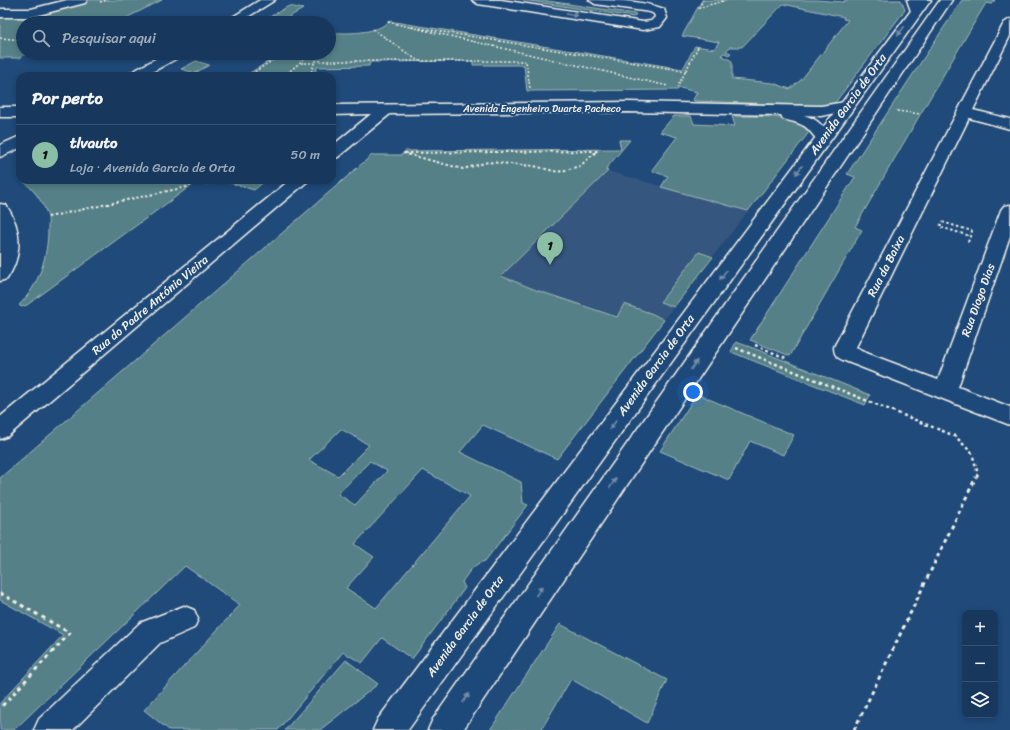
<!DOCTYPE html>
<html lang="pt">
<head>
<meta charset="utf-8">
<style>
  body { margin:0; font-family:Sriracha,sans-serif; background:#203f62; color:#f1f3f6 }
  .controls { position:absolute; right:12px; bottom:12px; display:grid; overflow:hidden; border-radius:8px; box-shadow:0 2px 6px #0003 }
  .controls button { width:36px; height:36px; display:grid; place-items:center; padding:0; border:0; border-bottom:1px solid #365272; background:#17385c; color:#f1f3f6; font:20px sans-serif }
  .you { position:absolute; left:693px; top:392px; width:14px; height:14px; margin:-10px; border:3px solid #fff; border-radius:50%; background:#1a73e8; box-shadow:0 0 0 6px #1a73e833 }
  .badge { display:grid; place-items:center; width:26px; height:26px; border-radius:50%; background:#8abfa5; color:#111; font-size:13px; font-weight:700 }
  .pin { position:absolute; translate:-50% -33px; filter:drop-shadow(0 1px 2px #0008) }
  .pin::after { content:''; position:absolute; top:21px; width:14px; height:12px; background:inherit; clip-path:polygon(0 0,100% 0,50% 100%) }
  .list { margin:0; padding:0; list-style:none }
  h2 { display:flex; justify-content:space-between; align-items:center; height:52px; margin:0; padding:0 16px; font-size:17px }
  h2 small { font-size:13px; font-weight:400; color:#9eacbb }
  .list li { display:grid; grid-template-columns:26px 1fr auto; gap:12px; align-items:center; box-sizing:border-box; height:60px; padding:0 16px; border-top:1px solid #365272 }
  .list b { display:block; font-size:15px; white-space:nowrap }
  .list p { margin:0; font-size:13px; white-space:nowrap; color:#9eacbb }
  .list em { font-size:13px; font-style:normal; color:#9eacbb }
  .icon { flex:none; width:22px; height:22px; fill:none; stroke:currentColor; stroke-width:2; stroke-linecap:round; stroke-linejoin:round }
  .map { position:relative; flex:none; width:1010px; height:730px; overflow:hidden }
  .search { position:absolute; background:#17385c; box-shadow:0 2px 6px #0003; left:16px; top:16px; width:320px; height:44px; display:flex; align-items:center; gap:10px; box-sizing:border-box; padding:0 14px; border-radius:22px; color:#9eacbb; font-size:15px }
  .panel { position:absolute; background:#17385c; box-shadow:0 2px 6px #0003; left:16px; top:72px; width:320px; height:112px; border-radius:12px }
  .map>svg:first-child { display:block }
  .built { fill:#35577e }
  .green { fill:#558087; stroke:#a4b8b8; fill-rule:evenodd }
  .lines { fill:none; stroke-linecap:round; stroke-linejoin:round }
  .minor-casing { stroke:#f4f1e8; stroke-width:3 }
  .major-casing { stroke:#f4f1e8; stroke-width:3 }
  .path-far3 { stroke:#f4f1e8; stroke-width:1.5; stroke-dasharray:2 2; stroke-linecap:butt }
  .path-far2 { stroke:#f4f1e8; stroke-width:2; stroke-dasharray:2.5 2.5; stroke-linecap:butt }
  .path-far1 { stroke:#f4f1e8; stroke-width:2.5; stroke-dasharray:3 3; stroke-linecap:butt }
  .path { stroke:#f4f1e8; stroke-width:3; stroke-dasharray:4 4; stroke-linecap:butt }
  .minor { fill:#1f4a7a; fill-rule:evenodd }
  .major { fill:#1f4a7a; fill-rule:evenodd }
  .oneway { fill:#748da6 }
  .labels { text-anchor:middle; stroke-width:4; stroke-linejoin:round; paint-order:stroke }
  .far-street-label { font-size:10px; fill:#f4f1e8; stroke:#1f4a7a }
  .street-label { font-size:12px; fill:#f4f1e8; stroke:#1f4a7a }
</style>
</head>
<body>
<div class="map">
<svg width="1010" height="730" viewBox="0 0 1010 730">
  <rect width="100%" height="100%" fill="#1f4a7a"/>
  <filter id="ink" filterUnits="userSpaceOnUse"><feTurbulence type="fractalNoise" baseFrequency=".025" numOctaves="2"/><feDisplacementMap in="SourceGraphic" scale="8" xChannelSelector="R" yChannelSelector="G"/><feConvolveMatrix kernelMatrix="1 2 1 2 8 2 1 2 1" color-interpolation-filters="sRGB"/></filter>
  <g filter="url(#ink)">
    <path class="built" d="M608,171L748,211L657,329L536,290L501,276Z"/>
    <path class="green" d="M88,0H162L116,23H23V53H27L20,58H0V15L23,18Z
      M523,0H541L636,14L634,17Z
      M702,0H816L844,2L845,0H901L905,10L834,104L827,106L695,101L693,100L697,92L680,88L677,90L527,91L524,65H473V61L370,62L369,66L317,67L314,76H245L282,53H329V32C345,34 378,34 389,21L683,69L695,46L714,49L719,42L682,36ZM783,4L844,17L843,19L848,20L801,80L790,89L773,83L732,79V61L721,55L724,53L729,55L731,53L726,51L730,47H742Z
      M962,0H995L992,4L986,3C942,77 898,152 855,227L862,230L790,356L750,340L855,177L847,174Z
      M289,6L303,9L280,22L266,19Z
      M196,61L209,65L195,73L181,69Z
      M674,116H691L694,124L735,126L732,116C759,117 789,113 810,131L748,211L661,187L668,176L651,171L677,137L660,132Z
      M619,140H630L605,170L608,171L501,276L536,290L617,317L624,304L653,314L664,320L557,459L483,425L460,452L521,482L523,503L528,505L485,561C473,564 469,572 462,582L465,588L412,659L382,638L362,663L343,652L278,730H169L144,710L240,605L185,566L14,730H0V703L63,635L0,600V478L372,155H402L405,151L621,149ZM341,429L369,445L338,476L309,460ZM370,461L387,471L355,505L338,494ZM423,470L470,496L376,608L346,588L374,557L355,544Z
      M22,180H266L254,190L224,181L207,184L196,182L27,305L21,307L19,305C39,286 48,256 48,229C48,224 49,219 47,214C42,200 33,189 22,180Z
      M699,252L713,257L674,307L660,302Z
      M736,342L753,348L870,395L865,405L731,352Z
      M697,394L794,435L783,455L750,441L729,480L660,451Z
      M560,624L667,680L647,723L571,679L541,730H490Z
      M346,660L378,684L320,730H285Z"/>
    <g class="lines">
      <defs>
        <path id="minor" d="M67,0H87L85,3L31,17H0V9H31Z
          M260,0H275L238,23H223Z
          M472,0H501L643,22L651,21L655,17L654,14L650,12L595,4L589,0C614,0 641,0 664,9L667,18L660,27L643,30L478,4Z
          M907,0H919L922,11L920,14H912Z
          M1010,19V36L973,110L1010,119V129L969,118L856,347L861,351L938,380L1001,210L1004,206L1010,205V236L958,387L1010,407V425L845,361C838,358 834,356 834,347L1004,23Z
          M166,53H183L181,56L145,76H128L130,73Z
          M628,102L821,106L845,102L850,104L853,107L850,110L821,116L804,115C817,119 824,126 831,138L829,141C815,145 814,132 804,126C797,122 790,121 783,119L781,115L628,112L390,114L338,157L332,159V146L371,114L332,115V105Z
          M0,107H20V117H0Z
          M20,136V148L0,157V145Z
          M290,180H309L8,436L0,439V417Z
          M0,204L6,205C22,228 23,255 7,279L0,281Z
          M184,606L194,610L198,619L194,628L160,643L73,730H34L39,719L140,623Z"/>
        <path id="major" d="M919,0H931L408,730H373L378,719Z
          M940,0H952L463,730H428L433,719Z"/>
      </defs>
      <use href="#minor" class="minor-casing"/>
      <use href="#major" class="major-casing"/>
      <path class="path-far3" d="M100,2L108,0
        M698,8L727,0
        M699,8L703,0
        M388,22L668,86
        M412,27L686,71
        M373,29L417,60
        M0,38L23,40
        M329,38L335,33
        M301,63H314
        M248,76L284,53
        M284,76L311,53
        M310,76L315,61H526L530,88
        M677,88L698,47
        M897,111L920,114"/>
      <path class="path-far2" d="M403,153L463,169L488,162L534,166L558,172L580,166L597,151
        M405,153L597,151L599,149
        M172,180L194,183
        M199,182L202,180
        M48,217L191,186
        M968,242L972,231L942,222L940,227L970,236"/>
      <path class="path-far1" d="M755,345L788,359
        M736,348L955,436L972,453L978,474L976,478"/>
      <path class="path" d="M0,593L70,633L0,708
        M854,730L976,477"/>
      <use href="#minor" class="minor"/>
      <use href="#major" class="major"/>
    </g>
    <defs><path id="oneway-solid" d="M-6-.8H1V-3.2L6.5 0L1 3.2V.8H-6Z"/></defs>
    <g class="oneway">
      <use href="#oneway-solid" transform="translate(572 15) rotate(9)"/>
      <use href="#oneway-solid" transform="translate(901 31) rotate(127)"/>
      <use href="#oneway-solid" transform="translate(799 170) rotate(126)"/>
      <use href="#oneway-solid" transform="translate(723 275) rotate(126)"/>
      <use href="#oneway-solid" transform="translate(694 365) rotate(-56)"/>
      <use href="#oneway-solid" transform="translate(613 425) rotate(126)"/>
      <use href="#oneway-solid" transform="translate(613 483) rotate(-56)"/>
      <use href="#oneway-solid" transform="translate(539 591) rotate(-56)"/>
      <use href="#oneway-solid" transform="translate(466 698) rotate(-56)"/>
    </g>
  </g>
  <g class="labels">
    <g class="far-street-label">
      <text x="542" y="112">Avenida Engenheiro Duarte Pacheco</text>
    </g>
    <g class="street-label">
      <text transform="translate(848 104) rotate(-54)" y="4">Avenida Garcia de Orta</text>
      <text transform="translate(886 266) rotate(-63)" y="4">Rua da Baixa</text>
      <text transform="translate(978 300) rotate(-70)" y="4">Rua Diogo Dias</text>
      <text transform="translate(150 305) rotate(-40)" y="4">Rua do Padre António Vieira</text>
      <text transform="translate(656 365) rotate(-54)" y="4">Avenida Garcia de Orta</text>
      <text transform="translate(465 626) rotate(-54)" y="4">Avenida Garcia de Orta</text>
    </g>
  </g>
</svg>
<div class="controls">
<button>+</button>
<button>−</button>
<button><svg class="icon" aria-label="layers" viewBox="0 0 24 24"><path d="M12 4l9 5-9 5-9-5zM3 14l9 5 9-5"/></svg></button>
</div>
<div class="you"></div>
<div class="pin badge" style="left:550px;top:265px">1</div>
<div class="search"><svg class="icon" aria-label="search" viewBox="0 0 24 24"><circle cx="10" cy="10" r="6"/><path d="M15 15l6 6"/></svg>Pesquisar aqui</div>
<section class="panel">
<h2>Por perto<small></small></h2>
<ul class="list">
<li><span class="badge">1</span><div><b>tlvauto</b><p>Loja · Avenida Garcia de Orta</p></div><em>50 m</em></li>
</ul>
</section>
</div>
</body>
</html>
